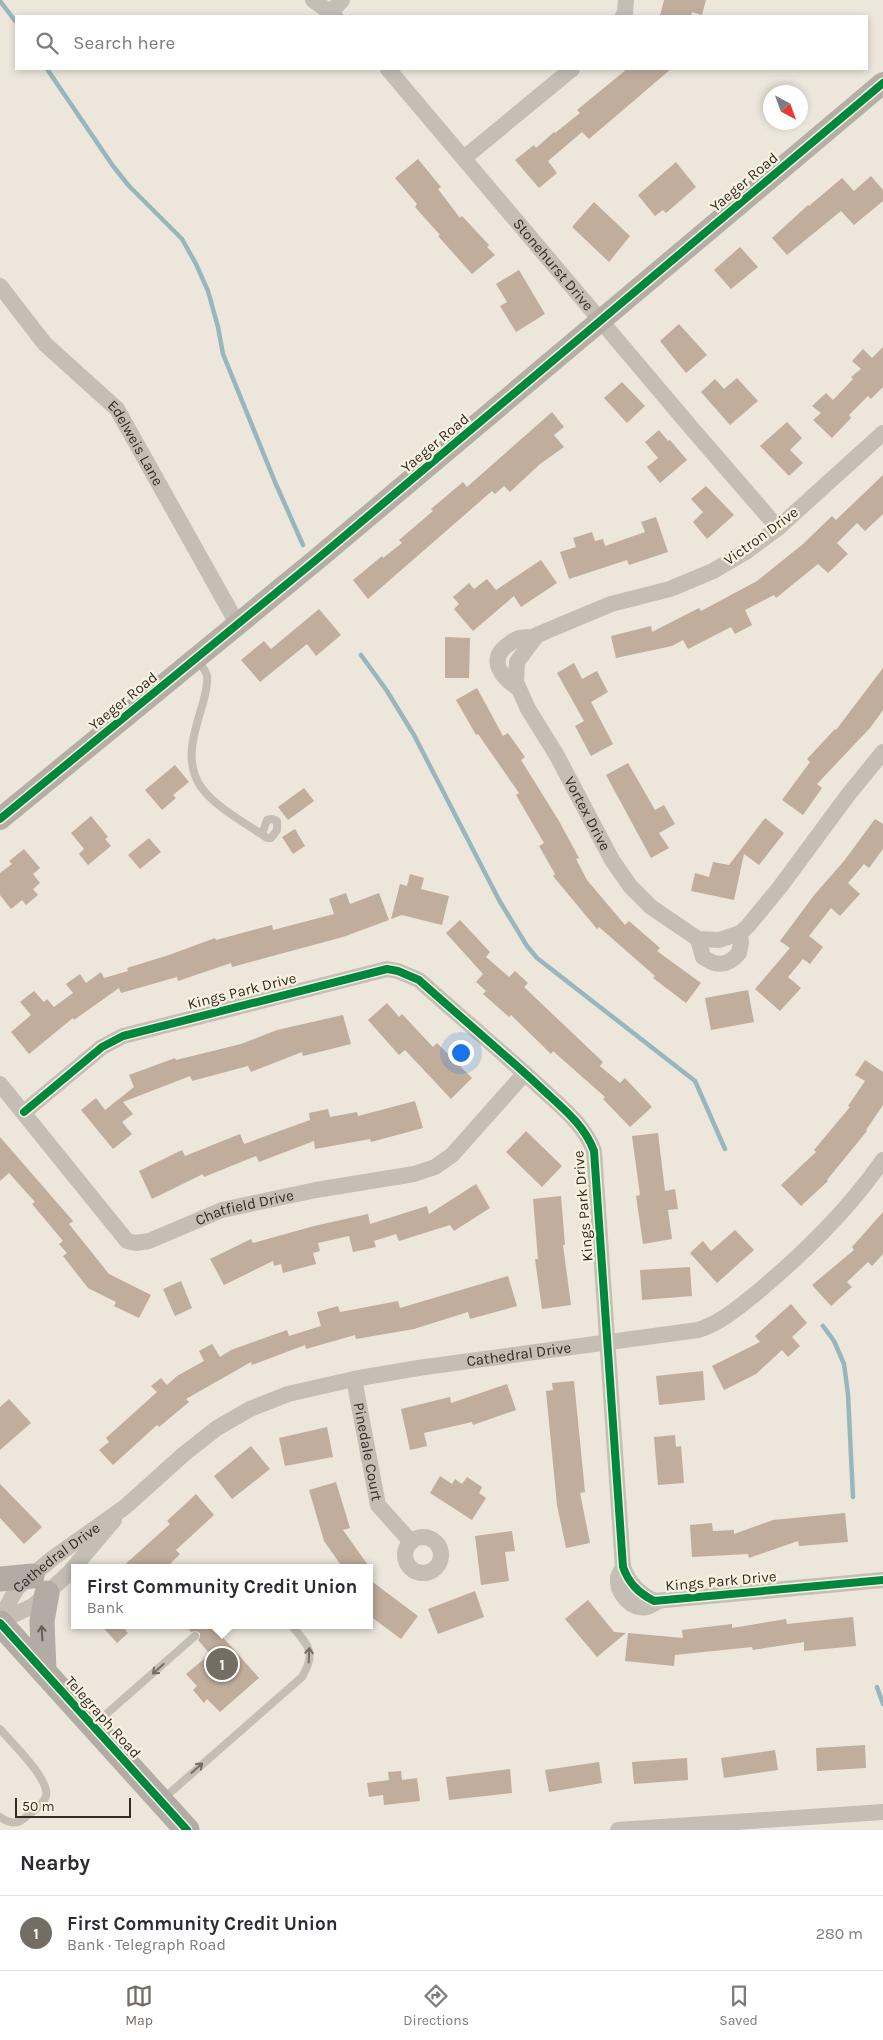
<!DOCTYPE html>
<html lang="en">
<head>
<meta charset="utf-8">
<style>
  body { margin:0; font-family:Karla,sans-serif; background:#f7f7f7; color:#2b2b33 }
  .compass { position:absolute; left:763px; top:85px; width:45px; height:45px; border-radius:50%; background:#fff; box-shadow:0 2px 8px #0003; rotate:139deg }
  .scale { position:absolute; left:15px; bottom:12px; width:116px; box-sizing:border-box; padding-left:5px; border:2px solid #332c24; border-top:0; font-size:14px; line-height:18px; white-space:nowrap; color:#332c24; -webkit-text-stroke:4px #faf2e1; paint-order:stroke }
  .you { position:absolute; left:460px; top:1052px; width:18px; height:18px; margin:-12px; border:4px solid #fff; border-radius:50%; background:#1a73e8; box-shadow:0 0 0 8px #1a73e833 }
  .badge { display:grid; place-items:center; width:32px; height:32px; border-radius:50%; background:#746d64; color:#fff; font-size:16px; font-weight:700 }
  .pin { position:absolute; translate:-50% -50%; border:2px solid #fff; box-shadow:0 1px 5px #0006 }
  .popup { position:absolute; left:71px; top:1564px; width:302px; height:65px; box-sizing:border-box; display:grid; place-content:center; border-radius:0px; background:#fff; filter:drop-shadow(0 1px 4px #0005); font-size:16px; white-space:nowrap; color:#7c7c81 }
  .popup b { font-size:19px; color:#2b2b33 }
  .popup::after { content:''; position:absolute; left:50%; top:100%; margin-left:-10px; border:10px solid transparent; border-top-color:#fff }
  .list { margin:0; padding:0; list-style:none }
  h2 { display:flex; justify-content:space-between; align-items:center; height:65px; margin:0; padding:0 20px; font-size:21px }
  h2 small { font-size:16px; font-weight:400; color:#7c7c81 }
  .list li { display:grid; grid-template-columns:32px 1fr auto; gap:15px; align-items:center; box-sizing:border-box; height:75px; padding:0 20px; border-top:1px solid #e1e1e2 }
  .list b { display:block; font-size:19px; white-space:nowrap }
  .list p { margin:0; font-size:16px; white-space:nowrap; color:#7c7c81 }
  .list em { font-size:16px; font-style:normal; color:#7c7c81 }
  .icon { flex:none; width:28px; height:28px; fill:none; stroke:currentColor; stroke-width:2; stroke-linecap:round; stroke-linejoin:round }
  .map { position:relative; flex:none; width:883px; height:1830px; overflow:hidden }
  .search { position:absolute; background:#fff; box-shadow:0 2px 8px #0003; left:15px; right:15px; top:15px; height:55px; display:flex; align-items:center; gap:12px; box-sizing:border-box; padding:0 18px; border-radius:0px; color:#7c7c81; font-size:19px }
  .sheet { height:140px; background:#fff }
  nav { display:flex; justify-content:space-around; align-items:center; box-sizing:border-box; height:70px; border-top:1px solid #e1e1e2; background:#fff; font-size:14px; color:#7c7c81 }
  nav a { display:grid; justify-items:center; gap:2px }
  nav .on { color:#746d64 }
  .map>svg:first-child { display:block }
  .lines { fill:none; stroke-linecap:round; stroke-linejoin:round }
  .stream { stroke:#97b7bd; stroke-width:4.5 }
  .building { fill:#c0ad9c }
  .lane { stroke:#c4beb5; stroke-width:8 }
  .street { stroke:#c4beb5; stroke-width:16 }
  .secondary { stroke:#b5aea5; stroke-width:22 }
  .primary { stroke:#b2aca4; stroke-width:25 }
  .cycleway-casing { stroke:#faf2e1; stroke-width:11 }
  .cycleway { stroke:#00873e; stroke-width:8 }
  .oneway { stroke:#665f57 }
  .oneway2 { stroke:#746e65 }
  .labels { text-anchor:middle; stroke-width:4.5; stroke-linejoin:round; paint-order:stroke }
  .street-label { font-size:15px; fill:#332c24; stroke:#faf2e1 }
</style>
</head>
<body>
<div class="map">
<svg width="883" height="1830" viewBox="0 0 883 1830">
  <rect width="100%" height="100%" fill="#ece6db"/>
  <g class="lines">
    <path class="stream" d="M0,1L16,22
      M47,69L113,166L129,186L182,239L196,264L208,291L218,327L223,354L275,482L303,545
      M361,655L387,691L414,735L499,900L527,946L537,958L695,1081L725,1149
      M823,1326L834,1341L844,1364L848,1394L853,1497
      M877,1687L883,1704"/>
  </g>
  <path class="building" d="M664,0H706L702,15L692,12L691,16H660Z
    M627,69H671L589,139L582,132L548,161L557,173L539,188L515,160L534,145L536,148L554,132L555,133L580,113L577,110Z
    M418,159L441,187L438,189L460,218L462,216L489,245L487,247L495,255L472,274L438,236L440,235L415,207L417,204L395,178Z
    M676,162L696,187L666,213L663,210L655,216L638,195Z
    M871,176L883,190V201L854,225L841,211L787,255L772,238L808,205L809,206L842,178L854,191Z
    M594,202L630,236L609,262L572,227Z
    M740,247L758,267L731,289L714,270Z
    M519,270L545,314L516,332L500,306L507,302L496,284Z
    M679,324L707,355L686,373L660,341Z
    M883,347V387L871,399L868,396L849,415L851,418L832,438L813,420L821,413L812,406L826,393L833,400L853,379L851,377L861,369L852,361L863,349L872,358Z
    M737,378L758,401L730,425L701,392L715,379L724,389Z
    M622,382L645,406L627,423L604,398Z
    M552,412L564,427L554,435L564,447L540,464L510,492L504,486L495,494L492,491L368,599L353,580L382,556L383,558L402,543L399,540L433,511L431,509L463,482L467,487Z
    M787,422L802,438L790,450L803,463L789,476L760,446Z
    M659,430L668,441L670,440L687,460L660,483L647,467L658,458L645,442Z
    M883,475V514L865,531L857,523L837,543L848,554L828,573L818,564L776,598L774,595L745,610L752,625L735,634L731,627L688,649L683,640L672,646L616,658L611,636L651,626L652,632L699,608L701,611L757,581L803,544L832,516L836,520Z
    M706,486L734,515L707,539L693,522L703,512L691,499Z
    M656,517L668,552L629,565L627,560L569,579L560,552L576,547L573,538L592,532L595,541L603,539L605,546L645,532L641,522Z
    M541,560L557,583L521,607L514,596L473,631L454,609L459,604L453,597L469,583L474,589L487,579L496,590Z
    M319,609L341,635L316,656L307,644L260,682L241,660L264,641L271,649Z
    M445,637L470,638L469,678H445Z
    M574,663L582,679L597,671L608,692L591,702L613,744L591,756L575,726L584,721L557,673Z
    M883,668V710L870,728L817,784L822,788L803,815L782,800L810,762L807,759L835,729L836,730Z
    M477,688L503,736L508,733L525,757L521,760L559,821L579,858L576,859L587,880L625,925L629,921L660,948L657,951L701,983L686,1003L653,978L655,976L599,927L597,929L553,876L555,874L539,846L544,843L516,795L519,793L478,734L476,735L456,700Z
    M628,763L655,810L664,805L675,824L659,833L669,848L651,858L606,775Z
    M175,765L189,782L173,795L176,798L162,810L145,790Z
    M304,788L314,801L288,820L278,807Z
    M91,816L108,837L105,839L111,846L88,865L79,854L84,849L71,833Z
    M765,818L784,833L759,865L744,854L734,900L691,891L695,873L709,877L713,862L729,865Z
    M875,819L883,824V849L869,868L864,864L848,883L860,894L840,916L831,908L809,936L823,947L810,964L803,959L788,977L801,988L780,1011L755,989L790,948L780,941L815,894L844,861Z
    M295,829L305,846L293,854L282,837Z
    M149,838L161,852L140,869L128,855Z
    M24,849L40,868L33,874L40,883L33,889L38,895L26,905L22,900L11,909L0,895V873L12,864L9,861Z
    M410,874L424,878L421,889L449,896L442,925L402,915L391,919L400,884L407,886Z
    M346,893L350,904L379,893L389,920L343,937L232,967L231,963L178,981L177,977L121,993L119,988L74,1020L73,1018L29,1054L11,1032L31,1015L20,1002L34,991L44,1002L47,999L54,1007L73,993L66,984L80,974L86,983L101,972L104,978L128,971L127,968L169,955L215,938L216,940L272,925L273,930L334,914L329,899Z
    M460,920L490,952L486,957L509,977L515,971L528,983L524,987L603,1062L600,1066L620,1083L625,1078L652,1107L630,1127L603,1099L605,1097L553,1051L551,1054L511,1015L509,1017L483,994L486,991L476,982L483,974L446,933Z
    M748,990L754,1022L711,1030L705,998Z
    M387,1003L399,1017L402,1014L433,1047L437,1043L472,1078L451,1099L405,1050L399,1055L368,1020Z
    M343,1015L351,1044L303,1056L302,1052L251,1072L248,1066L192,1081L190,1076L123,1102L133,1114L122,1122L132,1134L113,1149L81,1110L96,1098L105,1110L134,1087L129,1075L175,1058L176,1060L241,1044L277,1030Z
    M865,1060L883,1072V1105L866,1130L867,1131L827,1180L828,1181L801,1206L781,1185L816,1152L814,1150L850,1107L848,1106L865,1081L855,1075Z
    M415,1101L423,1128L371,1142L370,1139L315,1149L314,1141L259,1162L256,1156L204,1177L203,1174L152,1199L139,1171L182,1150L185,1156L240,1134L244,1144L310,1120L309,1113L328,1109L330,1117L357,1112L358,1116Z
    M526,1131L562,1166L542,1187L506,1152Z
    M658,1133L665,1191L675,1189L678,1209L668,1210L672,1239L643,1244L636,1196L640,1195L632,1136Z
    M0,1137L73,1221L69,1224L109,1274L151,1295L139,1318L114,1306L116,1302L88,1288L63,1256L67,1253L59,1244L63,1241L32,1204L35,1202L9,1173L0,1181Z
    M476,1184L490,1208L454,1231L450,1225L399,1241L396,1234L374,1241L376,1247L353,1252L349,1236L318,1243L320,1251L313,1253L316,1264L283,1273L281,1264L274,1266L273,1261L224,1285L210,1259L251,1239L253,1243L314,1226L368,1214L370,1224L427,1206L429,1214Z
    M561,1196L565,1245H563L571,1305L542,1309L535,1259H538L533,1199Z
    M883,1212V1254L872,1266L868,1262L847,1282L852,1287L831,1306L812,1285L854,1250L852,1247Z
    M735,1230L754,1250L717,1283L690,1253L703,1241L711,1251Z
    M690,1267L692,1296L642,1300L640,1270Z
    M508,1276L517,1306L470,1319L468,1312L414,1329L356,1339L355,1335L306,1349L305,1345L252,1365L251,1362L186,1399L189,1402L159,1427L157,1425L113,1465L99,1450L109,1442L106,1438L157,1392L151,1386L161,1378L167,1385L177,1376L204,1361L199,1351L212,1344L220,1357L231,1350L287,1330L289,1336L321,1326L317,1312L338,1306L340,1312L398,1301L400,1308Z
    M181,1281L192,1308L175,1316L163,1289Z
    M791,1304L807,1323L792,1337L800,1346L788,1357L782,1350L756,1374L724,1390L712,1366L760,1342L755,1336Z
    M703,1371L705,1400L659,1405L656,1376Z
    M574,1381L585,1492L580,1493L590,1543L566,1548L557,1505L546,1391L553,1390L552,1383Z
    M507,1384L516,1410L473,1425L472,1422L424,1433L427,1446L410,1450L401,1409L450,1397L451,1403Z
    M9,1399L31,1423L0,1450V1407Z
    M327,1427L333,1457L285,1466L279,1438Z
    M675,1435L676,1447L681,1446L684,1483L658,1485L654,1437Z
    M251,1446L270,1469L232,1499L214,1476Z
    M440,1476L452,1484L455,1479L462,1484L467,1477L482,1487L479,1493L486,1498L472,1520L430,1493Z
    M336,1482L350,1528L343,1530L370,1568H343L324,1541L309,1490Z
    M0,1484L42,1527L24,1544L0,1518Z
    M196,1494L214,1515L176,1550L180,1554L166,1568H121L170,1524L167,1521Z
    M845,1513L848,1542L799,1546L798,1541L749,1558L748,1554L692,1557L690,1525L712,1523L713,1531L734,1530V1534L773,1520Z
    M512,1531L515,1551L505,1552L509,1581L481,1585L475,1536Z
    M370,1580L418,1616L401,1639L370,1616Z
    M475,1591L484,1617L438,1634L428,1609Z
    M588,1600L614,1632L626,1633L597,1657L565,1619Z
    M853,1617L856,1646L804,1651V1642L753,1650L752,1647L675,1655L674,1666L625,1661L628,1633L683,1638L682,1630L732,1624V1628L786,1619L787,1624Z
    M101,1625H121L128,1633L117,1643Z
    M185,1625H212L259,1678L220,1712L207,1699L204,1703L193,1690L197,1686L186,1674L210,1654L198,1640L200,1637V1633L196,1631L191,1632Z
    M865,1745L866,1768L817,1771L816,1748Z
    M775,1750L778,1770L724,1778L721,1758Z
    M687,1758L688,1780L634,1784L632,1762Z
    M599,1762L602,1783L549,1792L545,1770Z
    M510,1769L512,1793L449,1800L446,1777Z
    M401,1771L402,1780L417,1778L420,1801L384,1805L383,1795L369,1797L367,1783L389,1780L388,1772Z"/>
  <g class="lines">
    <path class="lane" d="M197,660C201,665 206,670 207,676C208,685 205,694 203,703C195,730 183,761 201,787C215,807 247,824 267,838H271L277,830V821L272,819L267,820L262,834
      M95,1724L195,1636
      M0,1729C11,1742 50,1779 46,1796C44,1804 33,1811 27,1816C18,1825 10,1824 0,1817
      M164,1798L302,1677C317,1652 308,1645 291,1625"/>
    <g class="street">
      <path d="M313,0L335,16"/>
      <path d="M330,13L342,0"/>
      <path d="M623,16L625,13L626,0"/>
      <path id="s1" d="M388,69L694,431L778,528"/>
      <path d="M464,158L572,69"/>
      <path id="s2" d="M0,286L45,344L117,409L238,625"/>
      <path id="s3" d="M883,433L778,528L747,551L713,571L670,589L611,604L537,635L517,662L516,682L528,709L556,754L612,860L630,886L651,907L698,939L719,940L740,933L747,927L780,887L848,795L883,752"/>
      <path d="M518,688C502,678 486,659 509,644C512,642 515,639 519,638C524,637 530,637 536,637"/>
      <path d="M698,939L703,957C717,967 728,966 739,953L741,943L740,933"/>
      <path id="s4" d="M0,1084L127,1241L136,1243L149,1241L222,1210L316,1190L414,1174L435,1167L452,1155L525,1073"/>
      <path d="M24,1112L102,1047L123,1036L387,969L398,971L419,980C459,1016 501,1051 540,1087C561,1107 584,1124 594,1151L623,1567C629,1584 639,1593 654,1601L883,1580"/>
      <path id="s5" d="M354,1379L378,1505L411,1542"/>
      <circle cx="423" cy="1555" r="18"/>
      <path d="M623,1567C622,1570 618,1575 618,1578C616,1591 629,1606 640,1607C647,1609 653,1604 659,1601"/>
      <path id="s6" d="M0,1619L17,1588L53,1558L125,1507L184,1454L217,1428L250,1409L288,1394L354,1379L418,1368L698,1330C721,1323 740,1306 759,1291C807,1250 847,1211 883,1160"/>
      <path d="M0,1621L33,1606L69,1573L114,1520"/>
      <path d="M618,1830L883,1812"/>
    </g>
    <path class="secondary" d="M0,819L316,560L883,83"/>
    <path class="primary" d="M0,1579L32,1576
      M0,1623L187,1830
      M44,1672L42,1621L47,1593"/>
    <defs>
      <path id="cycleway" d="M0,819L316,560L883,83
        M24,1112L102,1047L123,1036L387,969L398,971L419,980C459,1016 501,1051 540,1087C561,1107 584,1124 594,1151L623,1567C629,1584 639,1593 654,1601L883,1580
        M0,1623L187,1830"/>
    </defs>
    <use href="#cycleway" class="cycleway-casing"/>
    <use href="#cycleway" class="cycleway"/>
  </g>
  <defs><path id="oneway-shaft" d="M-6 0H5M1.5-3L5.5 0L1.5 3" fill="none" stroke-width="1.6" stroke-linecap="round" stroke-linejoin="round" transform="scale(1.25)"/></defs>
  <use class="oneway" href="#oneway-shaft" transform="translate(42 1633) rotate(-93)"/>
  <g class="oneway2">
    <use href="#oneway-shaft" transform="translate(309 1655) rotate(-88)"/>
    <use href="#oneway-shaft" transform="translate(158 1669) rotate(138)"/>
    <use href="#oneway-shaft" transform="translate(197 1768) rotate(-41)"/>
  </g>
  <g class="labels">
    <g class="street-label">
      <text transform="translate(744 182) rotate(-40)" y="5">Yaeger Road</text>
      <text dy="5" stroke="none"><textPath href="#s1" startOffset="256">Stonehurst Drive</textPath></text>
      <text transform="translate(435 443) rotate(-40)" y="5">Yaeger Road</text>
      <text dy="5" stroke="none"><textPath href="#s2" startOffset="209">Edelweis Lane</textPath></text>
      <text transform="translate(761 536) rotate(-36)" y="5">Victron Drive</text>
      <text transform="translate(123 701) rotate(-39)" y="5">Yaeger Road</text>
      <text dy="5" stroke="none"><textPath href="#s3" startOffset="611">Vortex Drive</textPath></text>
      <text transform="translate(242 991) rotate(-14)" y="5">Kings Park Drive</text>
      <text transform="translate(583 1206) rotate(-95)" y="5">Kings Park Drive</text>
      <text dy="5" stroke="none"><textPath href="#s4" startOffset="326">Chatfield Drive</textPath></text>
      <text dy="5" stroke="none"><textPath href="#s6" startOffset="605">Cathedral Drive</textPath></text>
      <text dy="5" stroke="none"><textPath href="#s5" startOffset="74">Pinedale Court</textPath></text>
      <text dy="5" stroke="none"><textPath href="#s6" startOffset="85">Cathedral Drive</textPath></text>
      <text transform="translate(721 1581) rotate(-5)" y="5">Kings Park Drive</text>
      <text transform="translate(103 1717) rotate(48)" y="5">Telegraph Road</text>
    </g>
  </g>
</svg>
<svg class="compass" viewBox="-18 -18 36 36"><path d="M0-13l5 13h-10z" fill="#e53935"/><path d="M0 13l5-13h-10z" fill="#7c7c81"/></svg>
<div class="scale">50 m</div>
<div class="you"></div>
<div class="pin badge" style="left:222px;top:1664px">1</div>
<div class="popup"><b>First Community Credit Union</b>Bank</div>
<div class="search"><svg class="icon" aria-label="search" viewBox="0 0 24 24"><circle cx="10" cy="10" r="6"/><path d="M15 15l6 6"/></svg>Search here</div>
</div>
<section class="sheet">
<h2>Nearby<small></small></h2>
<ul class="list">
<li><span class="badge">1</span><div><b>First Community Credit Union</b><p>Bank · Telegraph Road</p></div><em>280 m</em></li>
</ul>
</section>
<nav>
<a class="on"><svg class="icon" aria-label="map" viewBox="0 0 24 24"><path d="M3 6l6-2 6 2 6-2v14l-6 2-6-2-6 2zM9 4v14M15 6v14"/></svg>Map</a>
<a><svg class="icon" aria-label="directions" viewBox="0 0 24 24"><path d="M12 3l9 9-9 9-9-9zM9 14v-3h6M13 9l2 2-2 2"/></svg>Directions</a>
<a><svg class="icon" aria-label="saved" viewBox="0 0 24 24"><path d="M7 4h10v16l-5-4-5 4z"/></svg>Saved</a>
</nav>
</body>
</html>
